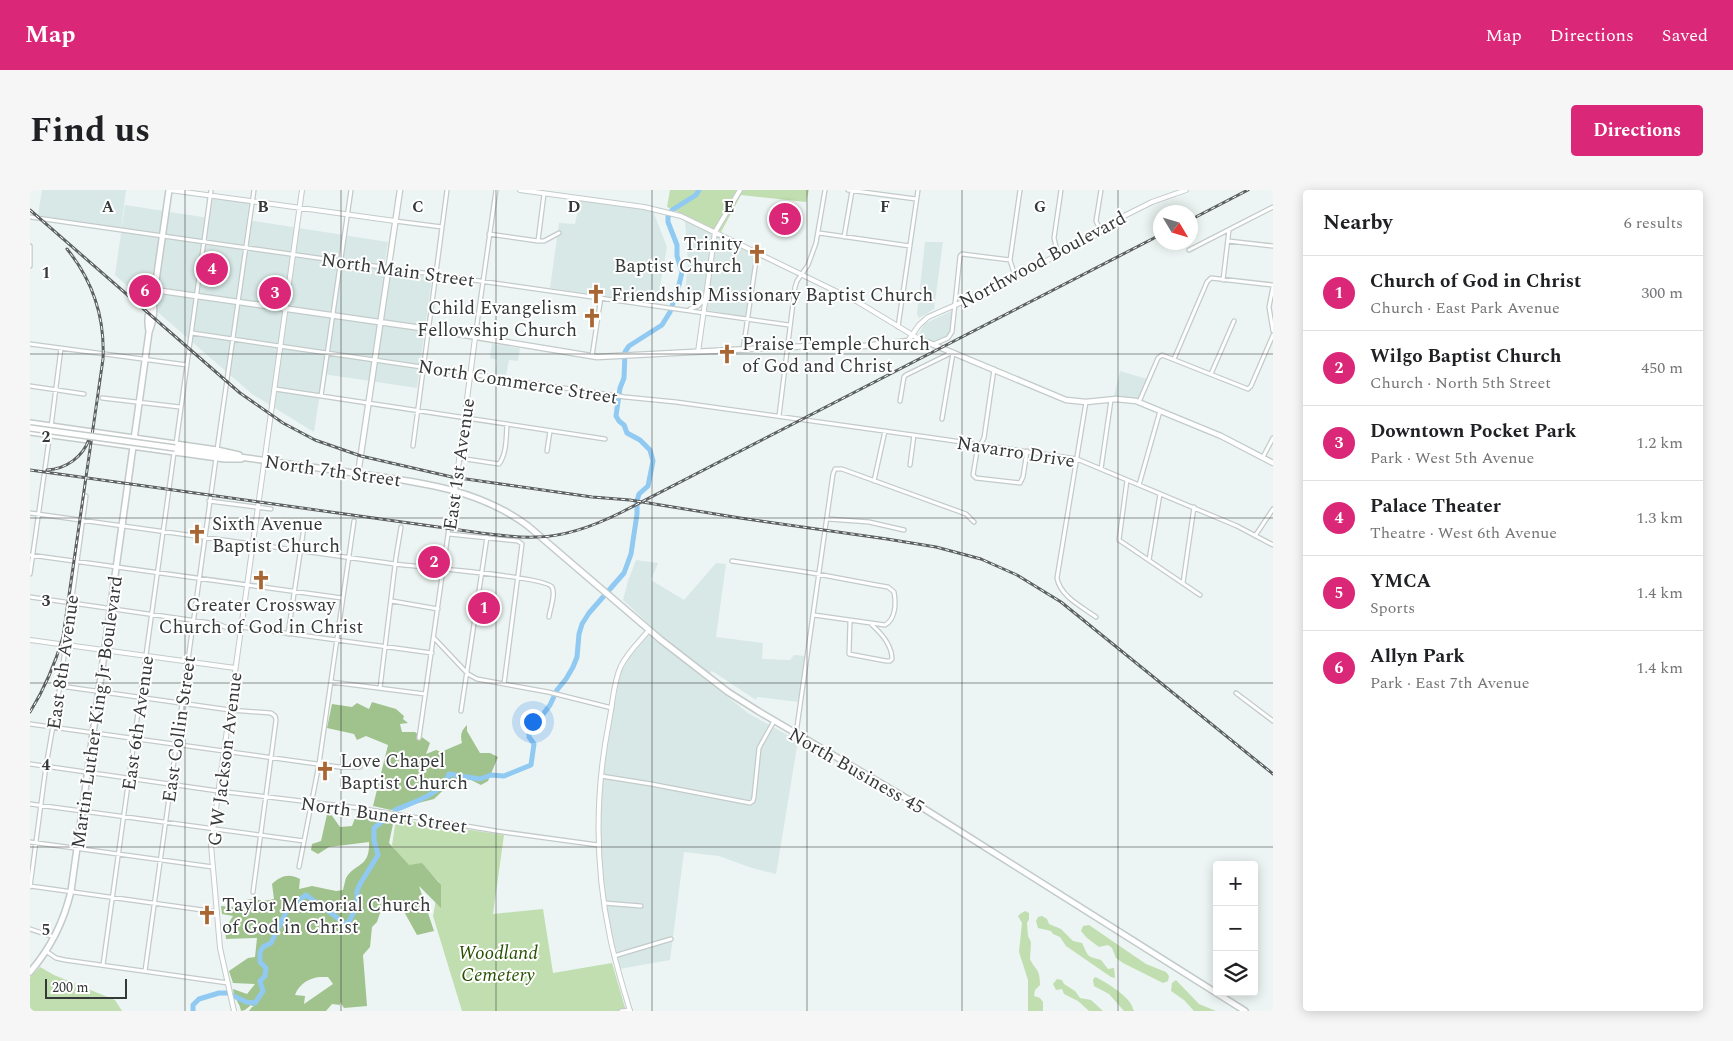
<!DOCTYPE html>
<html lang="en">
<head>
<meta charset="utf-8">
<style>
  body { margin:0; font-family:Spectral,serif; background:#f6f6f6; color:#202124 }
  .controls { position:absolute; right:15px; bottom:15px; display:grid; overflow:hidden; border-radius:5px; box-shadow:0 2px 12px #0003 }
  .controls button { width:45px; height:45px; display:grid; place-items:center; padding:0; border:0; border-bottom:1px solid #e0e0e0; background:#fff; color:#202124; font:25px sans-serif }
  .compass { position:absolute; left:1123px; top:15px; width:45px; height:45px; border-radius:50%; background:#fff; box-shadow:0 2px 12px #0003; rotate:128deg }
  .scale { position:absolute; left:15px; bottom:12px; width:82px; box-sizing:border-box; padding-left:5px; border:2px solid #363939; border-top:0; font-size:14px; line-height:18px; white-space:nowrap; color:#363939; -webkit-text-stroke:4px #fff; paint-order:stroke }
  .you { position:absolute; left:502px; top:531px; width:18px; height:18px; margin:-12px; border:4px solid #fff; border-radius:50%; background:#1a73e8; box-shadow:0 0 0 8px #1a73e833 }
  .badge { display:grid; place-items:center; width:32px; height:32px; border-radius:50%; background:#db2777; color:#fff; font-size:16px; font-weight:700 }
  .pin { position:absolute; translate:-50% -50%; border:2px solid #fff; box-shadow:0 1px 5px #0006 }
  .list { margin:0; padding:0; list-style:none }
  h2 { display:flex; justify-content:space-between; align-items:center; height:65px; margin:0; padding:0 20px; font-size:21px }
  h2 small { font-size:16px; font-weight:400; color:#757577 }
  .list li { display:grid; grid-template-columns:32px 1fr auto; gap:15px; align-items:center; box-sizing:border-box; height:75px; padding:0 20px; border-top:1px solid #e0e0e0 }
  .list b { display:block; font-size:19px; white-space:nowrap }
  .list p { margin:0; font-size:16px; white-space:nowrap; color:#757577 }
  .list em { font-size:16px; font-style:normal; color:#757577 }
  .icon { flex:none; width:28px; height:28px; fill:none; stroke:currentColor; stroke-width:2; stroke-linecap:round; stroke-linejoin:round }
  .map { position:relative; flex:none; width:1243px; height:821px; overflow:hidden; border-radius:5px }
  header { display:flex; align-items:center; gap:30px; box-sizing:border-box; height:70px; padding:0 25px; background:#db2777; color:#fff }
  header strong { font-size:24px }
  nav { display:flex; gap:28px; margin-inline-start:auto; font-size:18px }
  .intro { display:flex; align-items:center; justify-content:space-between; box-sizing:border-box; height:120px; padding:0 30px }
  h1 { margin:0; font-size:35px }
  .button { padding:12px 22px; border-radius:5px; background:#db2777; color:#fff; font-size:18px; font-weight:700 }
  main { display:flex; gap:30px; padding:0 30px }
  aside { flex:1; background:#fff; border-radius:5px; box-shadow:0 2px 12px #0003 }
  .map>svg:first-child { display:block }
  .built { fill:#d7e8e6 }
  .green { fill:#c0deb0 }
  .forest { fill:#a0c28d; fill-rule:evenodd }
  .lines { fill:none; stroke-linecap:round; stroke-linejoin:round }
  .river { stroke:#90c9f1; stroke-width:5 }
  .minor-casing { stroke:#c3cbca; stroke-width:5.5 }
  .tertiary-casing { stroke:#c3cbca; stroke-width:6 }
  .secondary-casing { stroke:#c3cbca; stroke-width:7 }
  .primary-casing { stroke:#c3cbca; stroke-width:8 }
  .minor { stroke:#fff; stroke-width:3 }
  .tertiary { stroke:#fff; stroke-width:4 }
  .secondary { stroke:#fff; stroke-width:4.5 }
  .primary { stroke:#fff; stroke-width:5 }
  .rail-casing { stroke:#5d6161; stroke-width:3 }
  .rail { stroke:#fff; stroke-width:1; stroke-dasharray:4; stroke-linecap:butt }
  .primary-bridge-casing { stroke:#c3cbca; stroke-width:8; stroke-linecap:butt }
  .primary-bridge { stroke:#fff; stroke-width:5 }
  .grid { fill:none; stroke:#363939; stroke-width:1; stroke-opacity:0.55 }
  .labels { text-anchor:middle; stroke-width:4; stroke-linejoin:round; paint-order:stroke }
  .poi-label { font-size:19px; fill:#363939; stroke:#fff; text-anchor:start }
  .street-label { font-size:19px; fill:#363939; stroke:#fff }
  .park-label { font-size:19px; font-style:italic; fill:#275000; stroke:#fff }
  .grid-label { font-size:16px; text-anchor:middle; font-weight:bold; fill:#363939; stroke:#fff; stroke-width:4; stroke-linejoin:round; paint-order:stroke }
</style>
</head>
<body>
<header>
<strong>Map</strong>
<nav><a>Map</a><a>Directions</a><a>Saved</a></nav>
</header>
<div class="intro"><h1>Find us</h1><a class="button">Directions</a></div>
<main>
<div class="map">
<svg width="1243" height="821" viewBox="0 0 1243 821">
  <rect width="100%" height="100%" fill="#ecf5f3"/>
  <path class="built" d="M12,0H96L91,40L8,25Z
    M183,8L219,13L217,30L358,52L353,82L402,87L387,198L293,184L284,242L222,204L85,85L95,15L179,28Z
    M550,10L623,21L637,57L627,114L520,98L529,33L545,34Z
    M655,30L684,43L676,101L668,104L655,103L658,73Z
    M687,45L725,65L716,127L676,120Z
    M895,52H913L904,119L889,128L887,124Z
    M926,119L924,141L917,150L910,154L888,145L894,134Z
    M462,154L490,158L488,171L479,170L476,185L465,184L467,170L460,168Z
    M1090,181L1117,189L1109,209L1084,206Z
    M606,370L628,373L621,390L654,410L686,373L696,374L686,447L733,453L732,469L760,470L764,465L776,466L769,512L727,507L726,510L682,481L679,484L634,448L593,410L598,391Z
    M619,445L718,523L768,551L746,684L722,678L689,666L654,662L640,770L589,779L580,743L576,716L569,637L574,575L590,485L599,467Z"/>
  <path class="green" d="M640,0H779L776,12L711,5L691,42L637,17Z
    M366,629L474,645L463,724L513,719L523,783L582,773L596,821H432L403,726L409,692L393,675L375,678L362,655Z
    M995,721L999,723V729L997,733L998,746L1001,752L1000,769C1005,781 1010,777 1010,795L1005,800L1004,806L1010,808L1013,812V821H998V790L989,762L992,733L988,726L990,724Z
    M1012,726L1017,729L1019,734L1031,739L1043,751L1052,753C1059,768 1057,766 1071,770L1078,779L1084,778L1085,788L1081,787L1036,756L1030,747L1023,744L1021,741L1008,738L1006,731L1008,727Z
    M1059,735L1116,774L1136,782L1139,786L1138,791L1133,793L1093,773L1086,768L1082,758L1078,755L1069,757L1057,748L1051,741L1053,736Z
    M10,777L24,785L85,810L92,821H3L0,818V787Z
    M1065,787C1075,791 1096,805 1101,814C1102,816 1103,819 1104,821H1094L1079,804L1064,796L1063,790Z
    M1027,789L1032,790L1034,794L1045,801L1050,808L1061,810L1073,821H1059L1048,811L1034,804L1032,799L1026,800L1023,794Z
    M1146,790L1169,814L1186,821H1164L1154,810L1141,801L1142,793Z"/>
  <path class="forest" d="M342,512L366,519L374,526L373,529L378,533L370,534L372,542H385L400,553L396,564L406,560L411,562L432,553C430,545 431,541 437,535V541L450,563H460L468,567L458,591L451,595L441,590L425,589L404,609L361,620L343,616L358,555L336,546L327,550L324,544L297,538L302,514L322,517L327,513L339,519Z
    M298,620L310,637L322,636L328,620L353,624L363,634L359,653L379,675L392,673L411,695V718L389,696L404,741L387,745L372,718L351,720L347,732L342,737L340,757L333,765L337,816L314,818L310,812V815L302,814L296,821H219L222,817H224L221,815L215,820L211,821C210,813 204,809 203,799L217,804L225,794L203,793L199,781L218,768L225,767L227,748L196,749L195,739L203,726L192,724L191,716L206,717C221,702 229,714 244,709L242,694C251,686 258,683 270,689L269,699L282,696L306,701L313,700C314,696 315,691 316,688C326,672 340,678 339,652L299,657L288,664L281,660L282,654L291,651ZM290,787H298L303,794L274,814L275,806L265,805C269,794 279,788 290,787Z"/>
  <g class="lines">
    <path class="river" d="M365,620C383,612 413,604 419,584L450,589L461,585L474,586L501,575L504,554L499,547V543L520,515L527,500L536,489L543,477L547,467L549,444L552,434L559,423L594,383L601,364L607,324V311L609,304L618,296L623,271L620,260L610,250L597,243L594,235L589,231L586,226L590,198L594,188L595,162L599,156L632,135L640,122L649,95L652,82L647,66V55L638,32V27L642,20L666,5L669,0
      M163,821V815L169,809L189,803H198L216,812L225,813L233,801L230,791L235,786L236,778L230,772V762L233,757L241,753L258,718L276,705L317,735L327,716V701L330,694L348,665L344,650V638L360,625"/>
    <defs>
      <path id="minor" d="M818,0L886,9
        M1071,0L1066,31L1071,41
        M0,27L759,135
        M365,31L412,37
        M789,43L880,56
        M459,44L508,51H514L529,43
        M814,47L822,1
        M508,51L514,4
        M1198,51L1243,56
        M0,56V76
        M1159,60L1243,17
        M1028,65L1024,48L1031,0
        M985,86L980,70L990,0
        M1193,90L1199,40
        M1243,97L1239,117L1243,141
        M660,119L668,116L675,109
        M868,137L888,0
        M162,143L595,207L646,212L904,248L1047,269L1207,336L1243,355
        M445,148L466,0
        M0,154L157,175
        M904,154L918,148L922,142L930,66L932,64L980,70
        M713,160L727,64
        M562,166L571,107
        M1144,169L1177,92L1181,88L1243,95
        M964,179L954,248L947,261L943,285L946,288L990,293L993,287L997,261
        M1181,184L1204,131
        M0,196L54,204
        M245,199L575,249
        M291,206L321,0
        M72,208L150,217
        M870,211L874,187L876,185L923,162
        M1056,212L1027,388C1030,406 1052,417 1066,427
        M1109,212L1128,168L1132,165L1218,199L1221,196L1243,145
        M749,226L765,97L767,91L778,75L786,53L795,0
        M912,229L923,163
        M21,237L31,158
        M146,254L181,0
        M383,256L417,0
        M187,260L224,0
        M517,261L520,241
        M1233,267L1243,248
        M429,268L469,274C477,263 476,247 477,234
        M880,275L884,245
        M1071,279L1081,210
        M1097,290L1089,350L1170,405
        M844,291L855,241
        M1109,295L1130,221
        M179,311L241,319
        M0,323L365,374C385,377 515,386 522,397C526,404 520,419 519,427
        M798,329L839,332L874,340
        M419,344L488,351L492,354L474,494
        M1225,346L1243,319
        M0,365L312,408
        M1119,370L1130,304
        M702,371L782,383L846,395L858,397L864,402C866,413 866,429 855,435L784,425
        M0,384L20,243
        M1153,393L1164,317
        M0,407L174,432L188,434L210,443
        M362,411L408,419
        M820,431L819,464L856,471H860L862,469C862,455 851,443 842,435
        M211,437L402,463
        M258,444L274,337
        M404,448L438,484L447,489L518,502L582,518
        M301,492L395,504
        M30,496L200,520L241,523L245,526L246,530L223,702
        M350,498L366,367L371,337
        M1206,503L1243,531
        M431,521L457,347
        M0,534L309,577H330
        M766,544L803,284L805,279H812L936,324L944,332
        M389,548L424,302
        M0,574L188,601L329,618L466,641L568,655
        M571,586L621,594L720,613L723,611L724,607L729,558L744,531
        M0,614L274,651
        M0,652L183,677
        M269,677L289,574L324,331
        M0,696L187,722
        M0,697L16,576L30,496L56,306
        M574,713L611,716
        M0,739L24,747
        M16,761L26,768L35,770L198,793
        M584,766L641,749
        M73,775L144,263
        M115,781L186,268
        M591,821L600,820"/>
      <path id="tertiary" d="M140,0L365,31
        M490,0L614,17L651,26L828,112L894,152
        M878,151L889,135L898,127L951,104L1063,47L1094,26L1122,12L1156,0
        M668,162L685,42L710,0
        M425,301L445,148
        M0,450L205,478
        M204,821L190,758L181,655L272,0
        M600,821C593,797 585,772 580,747C565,676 565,603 579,532C583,513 583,493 591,476C598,462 610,451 619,440"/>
      <path id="secondary" d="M125,100L398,139L567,167L779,156H834L878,151L897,152L1036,210L1056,212L1086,209L1106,211L1191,246L1243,273
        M328,284L370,0"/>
      <path id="primary" d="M119,141C117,131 117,122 123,113
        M0,233L187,260L209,265
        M0,242L195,269H211
        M145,258C197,265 250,273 303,280C369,290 443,294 498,336L631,450L698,502L728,521L893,618L1215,821
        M0,782C20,759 34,731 41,701L119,142C123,132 125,123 123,112L139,0"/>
    </defs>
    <use href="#minor" class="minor-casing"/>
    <use href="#tertiary" class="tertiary-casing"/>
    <use href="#secondary" class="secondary-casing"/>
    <use href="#primary" class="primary-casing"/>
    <use href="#minor" class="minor"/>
    <use href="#tertiary" class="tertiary"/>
    <use href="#secondary" class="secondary"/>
    <use href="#primary" class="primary"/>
    <defs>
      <path id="rail" d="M0,20L210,203L253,233L285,250L331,266L422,287L562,307L600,310L710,328L857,349L906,357L951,369L987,385L1031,412L1243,584
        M1160,30L1218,0
        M0,280L451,343C469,345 488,348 506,347C536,347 566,335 592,322L1130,45
        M17,280C36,279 53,267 59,249
        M0,522C15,498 25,474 33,447L73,169C75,128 63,91 37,59"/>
    </defs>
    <use href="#rail" class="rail-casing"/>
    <use href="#rail" class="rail"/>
    <defs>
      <path id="primary-bridge" d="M0,238L145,258"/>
    </defs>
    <use href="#primary-bridge" class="primary-bridge-casing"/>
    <use href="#primary-bridge" class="primary-bridge"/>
  </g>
  <path class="grid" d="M155,0V821M311,0V821M466,0V821M622,0V821M777,0V821M932,0V821M1088,0V821M0,164H1243M0,328H1243M0,493H1243M0,657H1243"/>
  <defs>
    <symbol id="church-bare" viewBox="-9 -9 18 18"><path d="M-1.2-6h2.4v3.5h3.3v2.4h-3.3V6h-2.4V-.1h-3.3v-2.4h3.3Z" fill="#a86633" stroke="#fff" stroke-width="2.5" paint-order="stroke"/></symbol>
  </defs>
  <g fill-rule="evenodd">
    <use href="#church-bare" x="713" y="50" width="28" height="28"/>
    <use href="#church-bare" x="552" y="90" width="28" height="28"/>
    <use href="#church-bare" x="548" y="114" width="28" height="28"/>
    <use href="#church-bare" x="683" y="150" width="28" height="28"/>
    <use href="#church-bare" x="153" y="330" width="28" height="28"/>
    <use href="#church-bare" x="217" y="376" width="28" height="28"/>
    <use href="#church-bare" x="281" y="567" width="28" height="28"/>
    <use href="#church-bare" x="163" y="711" width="28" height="28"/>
  </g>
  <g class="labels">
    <g class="poi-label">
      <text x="712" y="60" text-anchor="end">Trinity<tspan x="712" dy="22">Baptist Church</tspan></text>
      <text x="581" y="111">Friendship Missionary Baptist Church</text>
      <text x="547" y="124" text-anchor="end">Child Evangelism<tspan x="547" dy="22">Fellowship Church</tspan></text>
      <text x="712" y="160">Praise Temple Church<tspan x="712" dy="22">of God and Christ</tspan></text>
      <text x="182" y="340">Sixth Avenue<tspan x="182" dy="22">Baptist Church</tspan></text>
      <text x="231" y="421" text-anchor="middle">Greater Crossway<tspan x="231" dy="22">Church of God in Christ</tspan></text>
      <text x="310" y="577">Love Chapel<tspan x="310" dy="22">Baptist Church</tspan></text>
      <text x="192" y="721">Taylor Memorial Church<tspan x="192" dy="22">of God in Christ</tspan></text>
    </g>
    <g class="street-label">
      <text transform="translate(1012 69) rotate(-28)" y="7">Northwood Boulevard</text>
      <text transform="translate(368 79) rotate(8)" y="7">North Main Street</text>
      <text transform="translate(488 191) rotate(9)" y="7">North Commerce Street</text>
      <text transform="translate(986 261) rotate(9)" y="7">Navarro Drive</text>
      <text transform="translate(428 274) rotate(-82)" y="7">East 1st Avenue</text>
      <text transform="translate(303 280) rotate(8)" y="7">North 7th Street</text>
      <text transform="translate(32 472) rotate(-82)" y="7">East 8th Avenue</text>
      <text transform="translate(66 522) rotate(-82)" y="7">Martin Luther King Jr Boulevard</text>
      <text transform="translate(107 533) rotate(-82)" y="7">East 6th Avenue</text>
      <text transform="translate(148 539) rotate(-82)" y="7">East Collin Street</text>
      <text transform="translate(194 569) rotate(-83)" y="7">G W Jackson Avenue</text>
      <text transform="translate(827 580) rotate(30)" y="7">North Business 45</text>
      <text transform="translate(354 624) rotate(8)" y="7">North Bunert Street</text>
    </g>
    <g class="park-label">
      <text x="468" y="769">Woodland<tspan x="468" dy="22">Cemetery</tspan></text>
    </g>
  </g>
  <g class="grid-label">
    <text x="78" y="22">A</text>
    <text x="233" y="22">B</text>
    <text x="388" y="22">C</text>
    <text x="544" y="22">D</text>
    <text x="699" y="22">E</text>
    <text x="855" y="22">F</text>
    <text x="1010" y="22">G</text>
    <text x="16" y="88">1</text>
    <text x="16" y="252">2</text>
    <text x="16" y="416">3</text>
    <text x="16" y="580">4</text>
    <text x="16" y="745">5</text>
  </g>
</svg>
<div class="controls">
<button>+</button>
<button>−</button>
<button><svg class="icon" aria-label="layers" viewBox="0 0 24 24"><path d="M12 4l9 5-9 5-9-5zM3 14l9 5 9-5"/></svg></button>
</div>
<svg class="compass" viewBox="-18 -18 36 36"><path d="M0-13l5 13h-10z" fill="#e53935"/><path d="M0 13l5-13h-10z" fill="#757577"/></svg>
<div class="scale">200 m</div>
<div class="you"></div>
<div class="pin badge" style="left:454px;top:418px">1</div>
<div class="pin badge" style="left:404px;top:372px">2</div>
<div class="pin badge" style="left:245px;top:103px">3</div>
<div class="pin badge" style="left:182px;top:79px">4</div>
<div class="pin badge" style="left:755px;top:29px">5</div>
<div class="pin badge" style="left:115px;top:101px">6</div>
</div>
<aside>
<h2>Nearby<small>6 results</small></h2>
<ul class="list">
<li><span class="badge">1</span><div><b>Church of God in Christ</b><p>Church · East Park Avenue</p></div><em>300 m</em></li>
<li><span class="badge">2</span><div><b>Wilgo Baptist Church</b><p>Church · North 5th Street</p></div><em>450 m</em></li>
<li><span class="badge">3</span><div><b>Downtown Pocket Park</b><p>Park · West 5th Avenue</p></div><em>1.2 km</em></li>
<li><span class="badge">4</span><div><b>Palace Theater</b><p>Theatre · West 6th Avenue</p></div><em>1.3 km</em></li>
<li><span class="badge">5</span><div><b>YMCA</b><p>Sports</p></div><em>1.4 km</em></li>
<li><span class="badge">6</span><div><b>Allyn Park</b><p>Park · East 7th Avenue</p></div><em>1.4 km</em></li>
</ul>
</aside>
</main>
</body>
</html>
